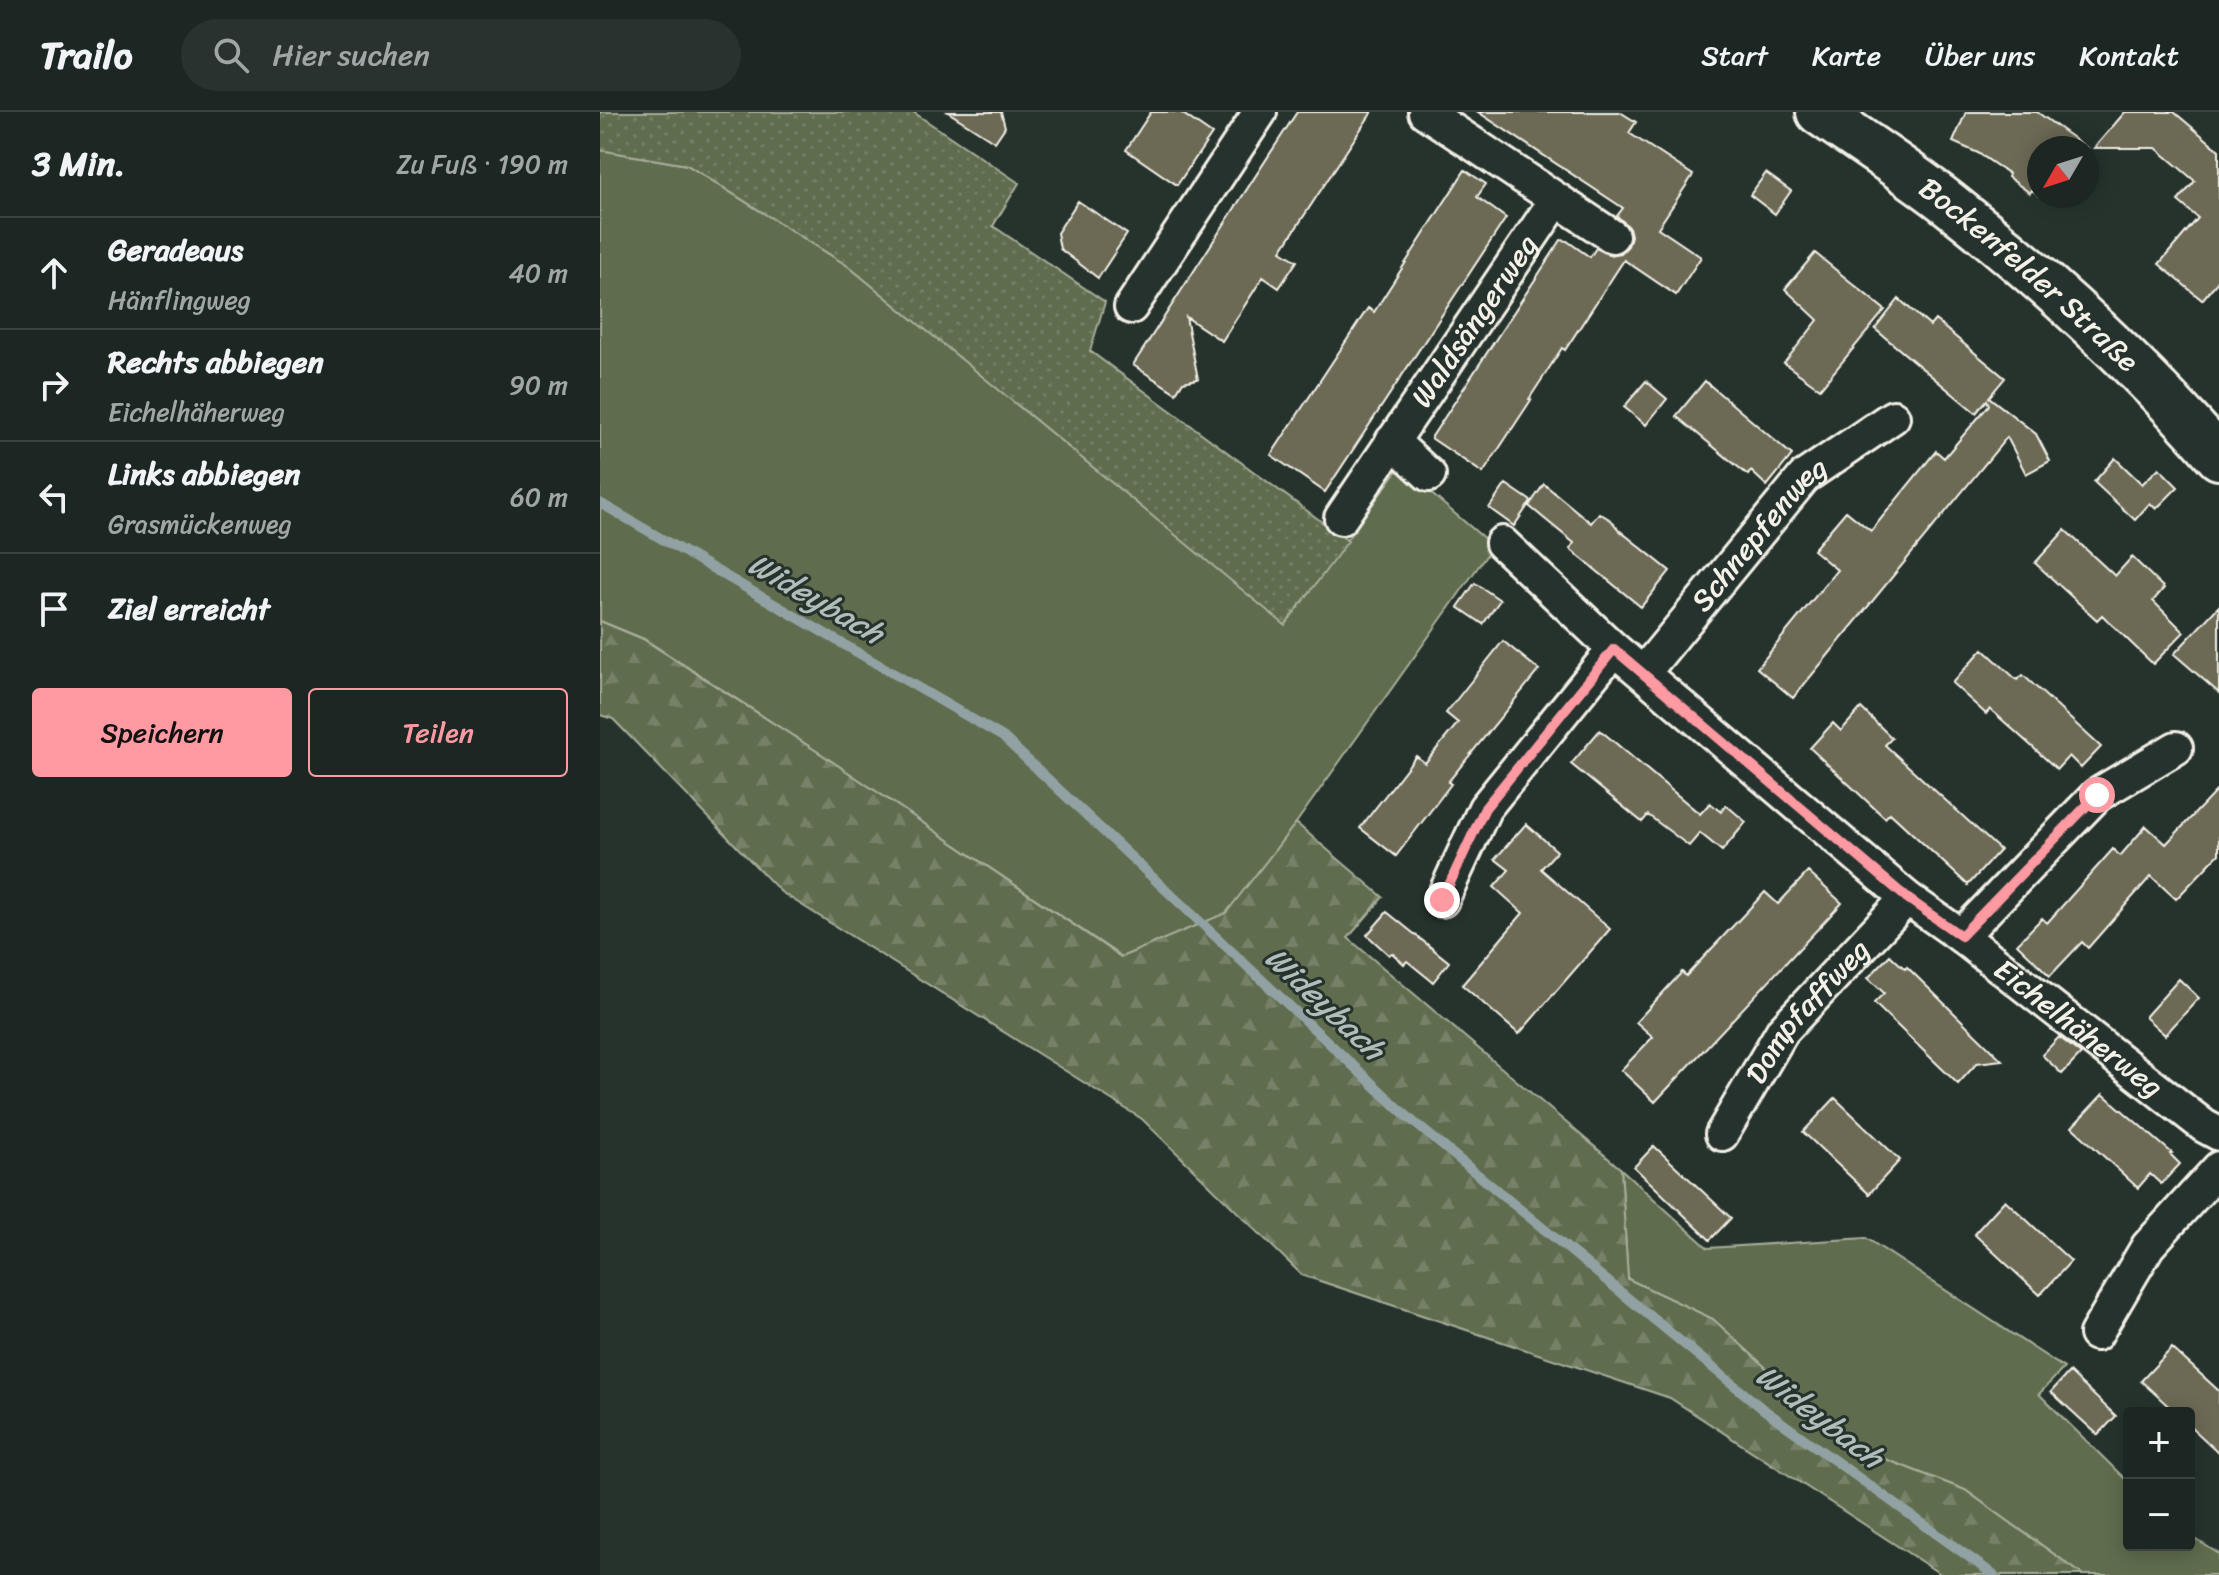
<!DOCTYPE html>
<html lang="de">
<head>
<meta charset="utf-8">
<style>
  body { margin:0; font-family:Sriracha,sans-serif; background:#29322f; color:#f1f3f6 }
  .controls { position:absolute; right:24px; bottom:24px; display:grid; overflow:hidden; border-radius:8px; box-shadow:0 4px 20px #0003 }
  .controls button { width:72px; height:72px; display:grid; place-items:center; padding:0; border:0; border-bottom:2px solid #3a4340; background:#1c2622; color:#f1f3f6; font:40px sans-serif }
  .compass { position:absolute; left:1427px; top:24px; width:72px; height:72px; border-radius:50%; background:#1c2622; box-shadow:0 4px 20px #0003; rotate:231deg }
  .stop { position:absolute; width:24px; height:24px; margin:-18px; border:6px solid #ff9aa2; border-radius:50%; background:#fff }
  .stop.end { background:#ff9aa2; border-color:#fff; box-shadow:0 2px 8px #0008 }
  .list { margin:0; padding:0; list-style:none }
  h2 { display:flex; justify-content:space-between; align-items:center; height:104px; margin:0; padding:0 32px; font-size:34px }
  h2 small { font-size:26px; font-weight:400; color:#a0a5a5 }
  .list li { display:grid; grid-template-columns:52px 1fr auto; gap:24px; align-items:center; box-sizing:border-box; height:112px; padding:0 32px; border-top:2px solid #3a4340 }
  .list b { display:block; font-size:30px; white-space:nowrap }
  .list p { margin:0; font-size:26px; white-space:nowrap; color:#a0a5a5 }
  .list em { font-size:26px; font-style:normal; color:#a0a5a5 }
  .actions { display:flex; gap:16px; padding:24px 32px }
  .actions a { flex:1; padding:18px 0; border:2px solid #ff9aa2; border-radius:8px; text-align:center; font-size:28px; color:#ff9aa2 }
  .actions .main { background:#ff9aa2; color:#111 }
  .icon { flex:none; width:44px; height:44px; fill:none; stroke:currentColor; stroke-width:2; stroke-linecap:round; stroke-linejoin:round }
  .map { position:relative; flex:none; width:1619px; height:1463px; overflow:hidden }
  header { display:flex; align-items:center; gap:48px; box-sizing:border-box; height:112px; padding:0 40px; background:#1c2622; border-bottom:2px solid #3a4340 }
  header strong { font-size:38px }
  nav { display:flex; gap:44px; margin-inline-start:auto; font-size:28px }
  .search { width:560px; height:72px; background:#29322f; display:flex; align-items:center; gap:20px; box-sizing:border-box; padding:0 28px; border-radius:44px; color:#a0a5a5; font-size:30px }
  main { display:flex }
  aside { flex:1; background:#1c2622 }
  .map>svg:first-child { display:block }
  .green { fill:#5e6c4e; stroke:#a9ae9b; stroke-width:2 }
  .forest { fill:url(#forest-firs); stroke:#a9ae9b; stroke-width:2 }
  .park { fill:url(#park-dots); stroke:#a9ae9b; stroke-width:2 }
  .lines { fill:none; stroke-linecap:round; stroke-linejoin:round }
  .stream { stroke:#92a2a4; stroke-width:10 }
  .building { fill:#6c6a55; stroke:#f4f1e8; stroke-width:2 }
  .minor-casing { stroke:#f4f1e8; stroke-width:38 }
  .secondary-casing { stroke:#f4f1e8; stroke-width:50 }
  .minor { stroke:#26332d; stroke-width:32 }
  .secondary { stroke:#26332d; stroke-width:44 }
  .route { stroke:#ff9aa2; stroke-width:10 }
  .labels { text-anchor:middle; stroke-width:6; stroke-linejoin:round; paint-order:stroke }
  .street-label { font-size:30px; fill:#f4f1e8; stroke:#26332d }
  .water-label { font-size:32px; font-style:italic; fill:#b2bcba; stroke:#26332d }
</style>
</head>
<body>
<header>
<strong>Trailo</strong>
<div class="search"><svg class="icon" aria-label="search" viewBox="0 0 24 24"><circle cx="10" cy="10" r="6"/><path d="M15 15l6 6"/></svg>Hier suchen</div>
<nav><a>Start</a><a>Karte</a><a>Über uns</a><a>Kontakt</a></nav>
</header>
<main>
<aside>
<h2>3 Min.<small>Zu Fuß · 190 m</small></h2>
<ul class="list">
<li><svg class="icon" aria-label="ahead" viewBox="0 0 24 24"><path d="M12 20V5M6 11l6-6 6 6"/></svg><div><b>Geradeaus</b><p>Hänflingweg</p></div><em>40 m</em></li>
<li><svg class="icon" aria-label="right" viewBox="0 0 24 24"><path d="M7 20v-9h11M14 6l5 5-5 5"/></svg><div><b>Rechts abbiegen</b><p>Eichelhäherweg</p></div><em>90 m</em></li>
<li><svg class="icon" aria-label="left" viewBox="0 0 24 24"><path d="M17 20v-9H6M10 6l-5 5 5 5"/></svg><div><b>Links abbiegen</b><p>Grasmückenweg</p></div><em>60 m</em></li>
<li><svg class="icon" aria-label="arrive" viewBox="0 0 24 24"><path d="M6 21V4h12l-3 4 3 4H6"/></svg><div><b>Ziel erreicht</b></div></li>
</ul>
<div class="actions"><a class="main">Speichern</a><a>Teilen</a></div>
</aside>
<div class="map">
<svg width="1619" height="1463" viewBox="0 0 1619 1463">
  <defs>
    <pattern id="forest-firs" width="22" height="20" patternUnits="userSpaceOnUse" patternTransform="scale(2)"><rect width="22" height="20" fill="#5e6c4e"/><path d="M5 1l3.5 6h-7zM16 11l3.5 6h-7z" fill="#768168"/></pattern>
    <pattern id="park-dots" width="8" height="8" patternUnits="userSpaceOnUse" patternTransform="scale(2)"><rect width="8" height="8" fill="#5e6c4e"/><path d="M2 2h.1M6 6h.1" fill="none" stroke="#768168" stroke-width="1.8" stroke-linecap="round"/></pattern>
  </defs>
  <rect width="100%" height="100%" fill="#26332d"/>
  <filter id="ink" filterUnits="userSpaceOnUse"><feTurbulence type="fractalNoise" baseFrequency=".0125" numOctaves="2"/><feDisplacementMap in="SourceGraphic" scale="16" xChannelSelector="R" yChannelSelector="G"/><feConvolveMatrix kernelMatrix="1 2 1 2 8 2 1 2 1" color-interpolation-filters="sRGB"/></filter>
  <g filter="url(#ink)">
    <path class="green" d="M0,38L87,53L248,154L685,512L800,355L893,434L696,711L626,802L522,845L221,642L44,527L0,509Z
      M1021,1057L1108,1136L1266,1126L1464,1256L1439,1282L1529,1371V1433H1589V1423L1619,1442V1463H1483L1365,1378L1251,1334L1113,1207L1028,1167Z"/>
    <path class="forest" d="M0,509L43,527L221,642L521,845L626,801L696,711L783,785L748,826L1021,1057L1028,1167L1113,1207L1251,1334L1365,1378L1483,1463H1342L1070,1286L702,1163L542,1007L181,780L13,607L0,603Z"/>
    <path class="park" d="M0,0H313L419,71L393,114L505,190L490,239L748,429L685,513L248,154L87,53L0,38Z"/>
    <g class="lines">
      <path class="stream" d="M0,391L403,625L810,1007L1163,1297L1394,1463"/>
    </g>
    <path class="building" d="M348,0H401L405,15L395,30Z
      M551,0H580L612,22L577,73L526,38Z
      M697,0H772L681,139L697,149L679,176L663,165L622,229L586,205L598,267L583,270L576,281L533,253Z
      M878,0H1020L1036,10L1029,21L1093,63L1058,116L1101,145L1076,183L1024,148L965,238L962,236L946,261L929,287L931,288L883,361L831,326L961,128L967,129L990,145L996,136L1010,143L1021,141L1028,134L1031,124L1029,115L1017,104L1023,96Z
      M1366,0H1437L1487,36H1439V83L1432,78L1430,81L1408,65L1409,62L1378,41L1353,30Z
      M1525,0H1574L1619,38V168L1602,188L1559,152L1598,106L1578,89L1595,69L1556,36H1494Z
      M865,58L886,72L877,85L906,106L725,380L671,343L768,196L774,200Z
      M1166,61L1191,79L1175,102L1150,83Z
      M478,89L527,122L498,166L460,137L457,121Z
      M1215,141L1285,198L1220,277L1184,251L1218,208L1185,177Z
      M1299,187L1330,214L1335,208L1405,266L1389,285L1436,322L1450,349L1426,362L1407,325L1193,586L1157,556L1237,458L1213,438L1246,399L1271,419L1336,339L1344,346L1389,293L1387,288L1376,301L1275,217Z
      M1046,269L1067,287L1046,313L1024,295Z
      M1105,269L1192,343L1167,374L1151,359L1148,363L1076,304Z
      M1515,346L1542,372L1559,356L1578,375L1556,397L1550,391L1535,408L1494,370Z
      M906,372L931,389L914,414L889,396Z
      M944,372L991,411L999,401L1011,408L1019,418L1070,459L1041,495L970,437L974,431L929,394Z
      M1465,418L1515,464L1532,445L1564,476L1553,489L1584,520L1553,552L1502,503L1497,508L1435,451Z
      M875,471L900,488L883,512L858,495Z
      M1619,494V581L1574,542Z
      M903,529L939,558L848,670L851,672L796,744L760,716L816,644L825,651L858,611L846,601Z
      M1383,537L1417,568L1423,563L1501,635L1481,656L1469,644L1457,657L1390,597L1386,602L1352,571Z
      M1261,596L1292,626L1285,633L1400,738L1368,773L1290,701L1285,706L1210,636L1233,611L1241,619Z
      M1000,618L1100,702L1110,691L1121,700L1126,693L1146,710L1122,739L1100,721L1089,734L1048,703L1042,710L971,652Z
      M1619,676V742L1576,787L1551,764L1488,836L1482,830L1450,864L1417,832L1442,806L1447,811L1513,737L1520,744L1546,714L1566,732Z
      M926,712L957,739L941,757L1010,817L919,922L862,873L923,801L894,775L909,758L895,747Z
      M1208,760L1242,791L1055,990L1021,958L1053,925L1036,910L1082,860L1086,864L1165,780L1178,792Z
      M787,800L849,850L833,870L807,849L804,852L792,841L789,843L767,823Z
      M1290,843L1305,857L1307,855L1402,948L1377,951L1358,972L1274,891L1284,881L1268,866Z
      M1579,867L1599,886L1565,923L1545,905Z
      M1459,925L1481,942L1462,962L1442,943Z
      M1503,982L1572,1041L1570,1042L1580,1052L1561,1072L1550,1062L1538,1076L1472,1015Z
      M1235,986L1300,1048L1269,1082L1203,1020Z
      M1054,1034L1131,1106L1110,1128L1034,1055Z
      M1405,1088L1471,1149L1440,1183L1374,1122Z
      M1572,1236L1619,1279V1341L1589,1313V1301H1576L1541,1269Z
      M1469,1260L1516,1304L1498,1323L1451,1280Z"/>
    <g class="lines">
      <defs>
        <g id="minor">
          <path d="M825,0L1012,124"/>
          <path d="M531,195L660,0"/>
          <path d="M792,329L829,363"/>
          <path id="s1" d="M741,406L956,88"/>
          <path id="s2" d="M902,431L1014,537L1307,786L1361,824L1604,1014L1619,1022"/>
          <path id="s3" d="M1044,560L1204,365L1293,305"/>
          <path d="M842,788L885,696L1014,537"/>
          <path d="M1361,824L1497,683L1576,636"/>
          <path id="s4" d="M1122,1022L1183,918L1307,786"/>
          <path d="M1496,1222L1548,1134L1619,1056"/>
        </g>
        <g id="secondary">
          <path id="s5" d="M1219,0C1262,30 1307,59 1348,91C1446,168 1538,252 1619,345"/>
        </g>
      </defs>
      <use href="#minor" class="minor-casing"/>
      <use href="#secondary" class="secondary-casing"/>
      <use href="#minor" class="minor"/>
      <use href="#secondary" class="secondary"/>
    </g>
  </g>
  <g class="lines" filter="url(#ink)">
    <path class="route" d="M842,788L885,696L1014,537L1307,786L1361,824L1497,683"/>
  </g>
  <g class="labels">
    <g class="street-label">
      <text dy="10" stroke="none"><textPath href="#s5" startOffset="266">Bockenfelder Straße</textPath></text>
      <text dy="10" stroke="none"><textPath href="#s1" startOffset="238">Waldsängerweg</textPath></text>
      <text dy="10" stroke="none"><textPath href="#s3" startOffset="180">Schnepfenweg</textPath></text>
      <text dy="10" stroke="none"><textPath href="#s4" startOffset="150">Dompfaffweg</textPath></text>
      <text dy="10" stroke="none"><textPath href="#s2" startOffset="754">Eichelhäherweg</textPath></text>
    </g>
    <g class="water-label">
      <text transform="translate(216 486) rotate(30)" y="11">Wideybach</text>
      <text transform="translate(725 891) rotate(43)" y="11">Wideybach</text>
      <text transform="translate(1220 1304) rotate(37)" y="11">Wideybach</text>
    </g>
  </g>
</svg>
<div class="controls">
<button>+</button>
<button>−</button>
</div>
<svg class="compass" viewBox="-18 -18 36 36"><path d="M0-13l5 13h-10z" fill="#e53935"/><path d="M0 13l5-13h-10z" fill="#a0a5a5"/></svg>
<div class="stop" style="left:1497px;top:683px"></div>
<div class="stop end" style="left:842px;top:788px"></div>
</div>
</main>
</body>
</html>
